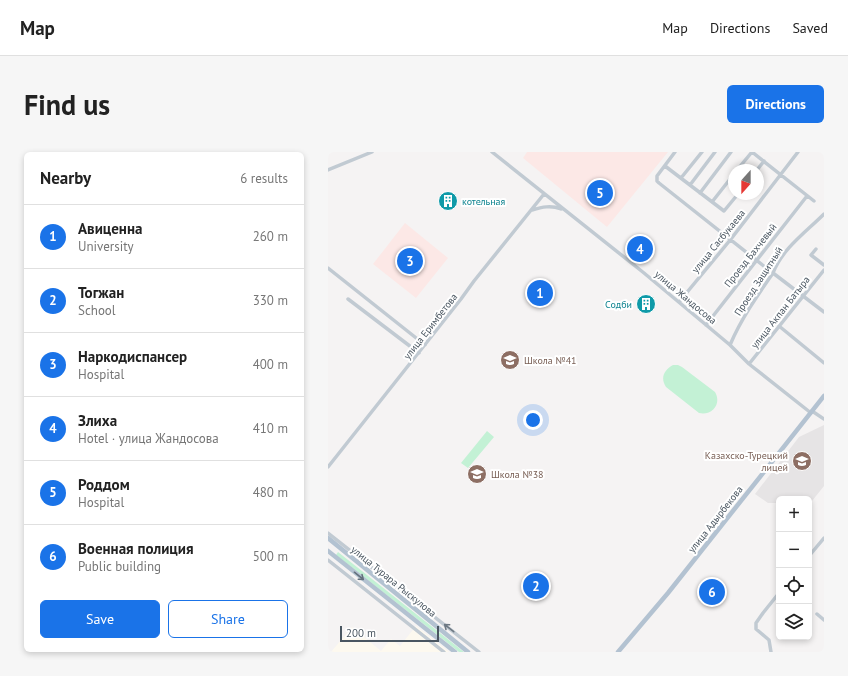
<!DOCTYPE html>
<html lang="en">
<head>
<meta charset="utf-8">
<style>
  body { margin:0; font-family:"PT Sans",sans-serif; background:#f6f6f6; color:#222 }
  .controls { position:absolute; right:12px; bottom:12px; display:grid; overflow:hidden; border-radius:6px; box-shadow:0 2px 6px #0003 }
  .controls button { width:36px; height:36px; display:grid; place-items:center; padding:0; border:0; border-bottom:1px solid #e0e0e0; background:#fff; color:#222; font:20px sans-serif }
  .compass { position:absolute; left:400px; top:12px; width:36px; height:36px; border-radius:50%; background:#fff; box-shadow:0 2px 6px #0003; rotate:201deg }
  .scale { position:absolute; left:12px; bottom:10px; width:99px; box-sizing:border-box; padding-left:4px; border:2px solid #4a5661; border-top:0; font-size:11px; line-height:14px; white-space:nowrap; color:#4a5661; -webkit-text-stroke:3px #fff; paint-order:stroke }
  .you { position:absolute; left:205px; top:268px; width:14px; height:14px; margin:-10px; border:3px solid #fff; border-radius:50%; background:#1a73e8; box-shadow:0 0 0 6px #1a73e833 }
  .badge { display:grid; place-items:center; width:26px; height:26px; border-radius:50%; background:#1a73e8; color:#fff; font-size:13px; font-weight:700 }
  .pin { position:absolute; translate:-50% -50%; border:2px solid #fff; box-shadow:0 1px 4px #0006 }
  .list { margin:0; padding:0; list-style:none }
  h2 { display:flex; justify-content:space-between; align-items:center; height:52px; margin:0; padding:0 16px; font-size:17px }
  h2 small { font-size:13px; font-weight:400; color:#767676 }
  .list li { display:grid; grid-template-columns:26px 1fr auto; gap:12px; align-items:center; box-sizing:border-box; height:64px; padding:0 16px; border-top:1px solid #e0e0e0 }
  .list b { display:block; font-size:15px; white-space:nowrap }
  .list p { margin:0; font-size:13px; white-space:nowrap; color:#767676 }
  .list em { font-size:13px; font-style:normal; color:#767676 }
  .actions { display:flex; gap:8px; padding:12px 16px }
  .actions a { flex:1; padding:9px 0; border:1px solid #1a73e8; border-radius:6px; text-align:center; font-size:14px; color:#1a73e8 }
  .actions .main { background:#1a73e8; color:#fff }
  .icon { flex:none; width:22px; height:22px; fill:none; stroke:currentColor; stroke-width:2; stroke-linecap:round; stroke-linejoin:round }
  .map { position:relative; flex:none; width:496px; height:500px; overflow:hidden; border-radius:6px }
  header { display:flex; align-items:center; gap:24px; box-sizing:border-box; height:56px; padding:0 20px; background:#fff; border-bottom:1px solid #e0e0e0 }
  header strong { font-size:19px }
  nav { display:flex; gap:22px; margin-inline-start:auto; font-size:14px }
  .intro { display:flex; align-items:center; justify-content:space-between; box-sizing:border-box; height:96px; padding:0 24px }
  h1 { margin:0; font-size:28px }
  .button { padding:10px 18px; border-radius:6px; background:#1a73e8; color:#fff; font-size:14px; font-weight:700 }
  main { display:flex; gap:24px; padding:0 24px }
  aside { flex:1; background:#fff; border-radius:6px; box-shadow:0 2px 6px #0003 }
  .map>svg:first-child { display:block }
  .commercial { fill:#fdf9ef }
  .education { fill:#e6e4e5 }
  .medical { fill:#fce8e6 }
  .green { fill:#c3f1d5 }
  .lines { fill:none; stroke-linecap:round; stroke-linejoin:round }
  .minor { stroke:#c1cad2; stroke-width:3.5 }
  .major { stroke:#b3c2d1; stroke-width:4.5 }
  .oneway { stroke:#64717d }
  .oneway2 { stroke:#6e7983 }
  .labels { text-anchor:middle; stroke-width:4; stroke-linejoin:round; paint-order:stroke }
  .culture-label { font-size:10px; fill:#0d838f; stroke:#fff; text-anchor:start }
  .street-label { font-size:10px; fill:#4a5661; stroke:#fff }
  .education-label { font-size:10px; fill:#785e54; stroke:#fff; text-anchor:start }
</style>
</head>
<body>
<header>
<strong>Map</strong>
<nav><a>Map</a><a>Directions</a><a>Saved</a></nav>
</header>
<div class="intro"><h1>Find us</h1><a class="button">Directions</a></div>
<main>
<aside>
<h2>Nearby<small>6 results</small></h2>
<ul class="list">
<li><span class="badge">1</span><div><b>Авиценна</b><p>University</p></div><em>260 m</em></li>
<li><span class="badge">2</span><div><b>Тогжан</b><p>School</p></div><em>330 m</em></li>
<li><span class="badge">3</span><div><b>Наркодиспансер</b><p>Hospital</p></div><em>400 m</em></li>
<li><span class="badge">4</span><div><b>Злиха</b><p>Hotel · улица Жандосова</p></div><em>410 m</em></li>
<li><span class="badge">5</span><div><b>Роддом</b><p>Hospital</p></div><em>480 m</em></li>
<li><span class="badge">6</span><div><b>Военная полиция</b><p>Public building</p></div><em>500 m</em></li>
</ul>
<div class="actions"><a class="main">Save</a><a>Share</a></div>
</aside>
<div class="map">
<svg width="496" height="500" viewBox="0 0 496 500">
  <rect width="100%" height="100%" fill="#f5f3f3"/>
  <path class="commercial" d="M88,474L121,500H3L24,475L53,499L63,487L72,494Z"/>
  <path class="education" d="M496,273V334L484,349H481V347H451V351H440L427,342L471,285Z"/>
  <path class="medical" d="M199,0H340L279,75L195,6Z
    M77,71L120,106L88,146L45,112Z"/>
  <path class="green" d="M345,213H350L354,215L387,240C394,252 384,264 371,261L338,235C332,226 336,218 345,213Z
    M159,279L166,285L140,316L133,311Z
    M10,400L136,500H131L8,403Z"/>
  <g class="lines">
    <path class="minor" d="M164,0L316,121L402,193L421,212L483,261
      M347,0L329,24V29L331,31L437,115
      M424,0L486,49
      M337,14L396,59L410,42
      M0,18L44,0
      M409,18L424,0
      M429,18L436,9
      M353,26L374,0
      M362,33L387,0
      M372,41L403,0
      M384,50L406,22
      M204,58C214,55 223,53 233,57
      M488,97L483,103L496,113
      M0,116L97,193
      M445,121L496,160
      M20,147L91,201
      M351,150L403,87L470,0
      M378,173L479,44
      M451,174L496,211
      M402,193C413,167 429,144 445,121C454,97 478,80 496,62
      M421,212L496,118
      M484,259L496,267
      M0,315L133,147L146,129L216,42
      M0,381L151,500
      M481,404L496,386
      M0,408L116,500
      M489,462L496,468
      M443,500L441,488L428,477V471L435,461L451,441"/>
    <path class="major" d="M0,386L140,500
      M0,399L127,500
      M290,500L340,441L496,244"/>
  </g>
  <defs><path id="oneway-shaft" d="M-6 0H5M1.5-3L5.5 0L1.5 3" fill="none" stroke-width="1.6" stroke-linecap="round" stroke-linejoin="round"/></defs>
  <use class="oneway" href="#oneway-shaft" transform="translate(31 424) rotate(39)"/>
  <use class="oneway2" href="#oneway-shaft" transform="translate(121 476) rotate(-142)"/>
  <defs>
    <symbol id="building-disc" viewBox="-11 -11 22 22"><circle r="9.5" fill="#0f9aa8" stroke="#fff"/><path d="M-4-6H4V6H1V3H-1V6H-4ZM-2.5-4.3h1.7v1.8h-1.7ZM.8-4.3h1.7v1.8H.8ZM-2.5-1h1.7V.8h-1.7ZM.8-1h1.7V.8H.8Z" fill="#fff"/></symbol>
    <symbol id="school-disc" viewBox="-11 -11 22 22"><circle r="9.5" fill="#8d6e63" stroke="#fff"/><path d="M0-5L7-2L0 1L-7-2ZM-4 1L0 2.5L4 1V4Q0 6-4 4Z" fill="#fff"/></symbol>
  </defs>
  <g fill-rule="evenodd">
    <use href="#building-disc" x="109" y="38" width="22" height="22"/>
    <use href="#building-disc" x="307" y="141" width="22" height="22"/>
    <use href="#school-disc" x="171" y="197" width="22" height="22"/>
    <use href="#school-disc" x="463" y="298" width="22" height="22"/>
    <use href="#school-disc" x="138" y="311" width="22" height="22"/>
  </g>
  <g class="labels">
    <g class="culture-label">
      <text x="134" y="53">котельная</text>
      <text x="304" y="156" text-anchor="end">Содби</text>
    </g>
    <g class="street-label">
      <text transform="translate(390 89) rotate(-51)" y="4">улица Сасбукаева</text>
      <text transform="translate(422 103) rotate(-52)" y="4">Проезд Бахчевый</text>
      <text transform="translate(430 129) rotate(-57)" y="4">Проезд Защитный</text>
      <text transform="translate(358 145) rotate(40)" y="4">улица Жандосова</text>
      <text transform="translate(452 160) rotate(-52)" y="4">улица Акпан Батыра</text>
      <text transform="translate(102 174) rotate(-52)" y="4">улица Еримбетова</text>
      <text transform="translate(387 367) rotate(-52)" y="4">улица Адырбекова</text>
      <text transform="translate(66 429) rotate(39)" y="4">улица Турара Рыскулова</text>
    </g>
    <g class="education-label">
      <text x="196" y="212">Школа №41</text>
      <text x="460" y="307" text-anchor="end">Казахско-Турецкий<tspan x="460" dy="12">лицей</tspan></text>
      <text x="163" y="326">Школа №38</text>
    </g>
  </g>
</svg>
<div class="controls">
<button>+</button>
<button>−</button>
<button><svg class="icon" aria-label="locate" viewBox="0 0 24 24"><circle cx="12" cy="12" r="6"/><path d="M12 2v4M12 18v4M2 12h4M18 12h4"/></svg></button>
<button><svg class="icon" aria-label="layers" viewBox="0 0 24 24"><path d="M12 4l9 5-9 5-9-5zM3 14l9 5 9-5"/></svg></button>
</div>
<svg class="compass" viewBox="-18 -18 36 36"><path d="M0-13l5 13h-10z" fill="#e53935"/><path d="M0 13l5-13h-10z" fill="#767676"/></svg>
<div class="scale">200 m</div>
<div class="you"></div>
<div class="pin badge" style="left:212px;top:141px">1</div>
<div class="pin badge" style="left:208px;top:434px">2</div>
<div class="pin badge" style="left:82px;top:109px">3</div>
<div class="pin badge" style="left:312px;top:97px">4</div>
<div class="pin badge" style="left:272px;top:41px">5</div>
<div class="pin badge" style="left:384px;top:440px">6</div>
</div>
</main>
</body>
</html>
